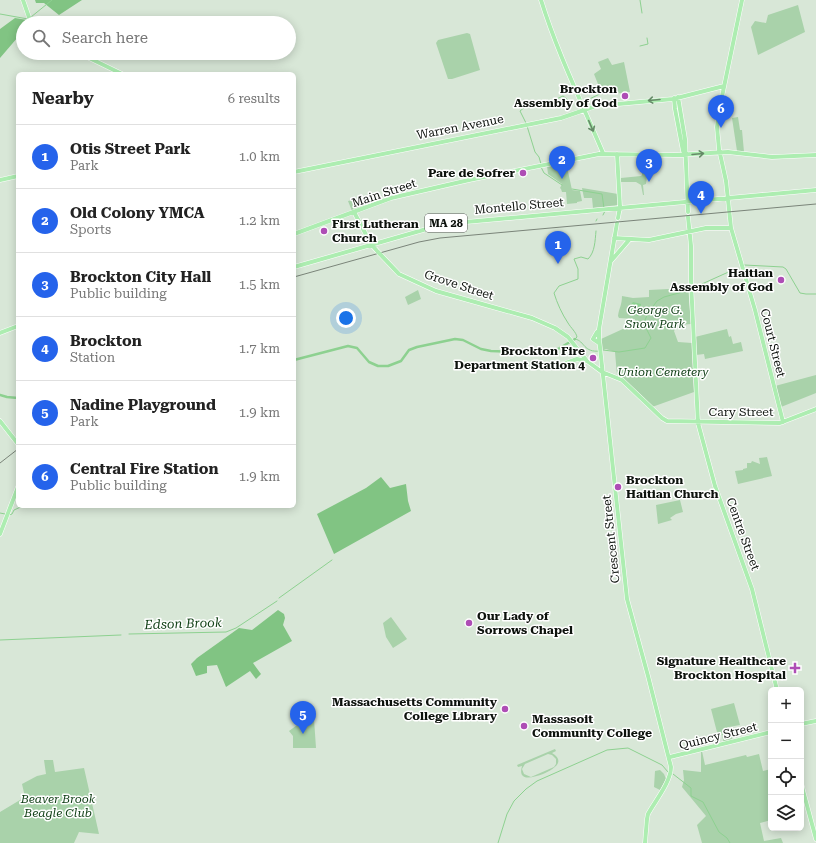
<!DOCTYPE html>
<html lang="en">
<head>
<meta charset="utf-8">
<style>
  body { margin:0; font-family:"Roboto Serif",serif; background:#f6f6f6; color:#222 }
  .controls { position:absolute; right:12px; bottom:12px; display:grid; overflow:hidden; border-radius:6px; box-shadow:0 2px 10px #0003 }
  .controls button { width:36px; height:36px; display:grid; place-items:center; padding:0; border:0; border-bottom:1px solid #e0e0e0; background:#fff; color:#222; font:20px sans-serif }
  .you { position:absolute; left:346px; top:318px; width:14px; height:14px; margin:-10px; border:3px solid #fff; border-radius:50%; background:#1a73e8; box-shadow:0 0 0 6px #1a73e833 }
  .badge { display:grid; place-items:center; width:26px; height:26px; border-radius:50%; background:#2563eb; color:#fff; font-size:13px; font-weight:700 }
  .pin { position:absolute; translate:-50% -33px; filter:drop-shadow(0 1px 2px #0008) }
  .pin::after { content:''; position:absolute; top:21px; width:14px; height:12px; background:inherit; clip-path:polygon(0 0,100% 0,50% 100%) }
  .list { margin:0; padding:0; list-style:none }
  h2 { display:flex; justify-content:space-between; align-items:center; height:52px; margin:0; padding:0 16px; font-size:17px }
  h2 small { font-size:13px; font-weight:400; color:#767676 }
  .list li { display:grid; grid-template-columns:26px 1fr auto; gap:12px; align-items:center; box-sizing:border-box; height:64px; padding:0 16px; border-top:1px solid #e0e0e0 }
  .list b { display:block; font-size:15px; white-space:nowrap }
  .list p { margin:0; font-size:13px; white-space:nowrap; color:#767676 }
  .list em { font-size:13px; font-style:normal; color:#767676 }
  .icon { flex:none; width:22px; height:22px; fill:none; stroke:currentColor; stroke-width:2; stroke-linecap:round; stroke-linejoin:round }
  .map { position:relative; flex:none; width:816px; height:843px; overflow:hidden }
  .search { position:absolute; background:#fff; box-shadow:0 2px 10px #0003; left:16px; top:16px; width:280px; height:44px; display:flex; align-items:center; gap:10px; box-sizing:border-box; padding:0 14px; border-radius:22px; color:#767676; font-size:15px }
  .panel { position:absolute; background:#fff; box-shadow:0 2px 10px #0003; left:16px; top:72px; width:280px; height:436px; border-radius:6px }
  .map>svg:first-child { display:block }
  .green { fill:#a9d2aa; fill-rule:evenodd }
  .forest { fill:#81c483 }
  .water { fill:#8dd190 }
  .lines { fill:none; stroke-linecap:round; stroke-linejoin:round }
  .stream { stroke:#8dd190; stroke-width:1 }
  .river { stroke:#8dd190; stroke-width:2.5 }
  .major-casing { stroke:#fff; stroke-width:5 }
  .major { stroke:#adedb1; stroke-width:4 }
  .rail { stroke:#7a8479; stroke-width:1 }
  .major-bridge-casing { stroke:#fff; stroke-width:5; stroke-linecap:butt }
  .major-bridge { stroke:#adedb1; stroke-width:4 }
  .oneway { stroke:#658a67 }
  .poi-dot { fill:#ae4db5; stroke:#fff; stroke-width:1.5 }
  .labels { text-anchor:middle; stroke-width:3; stroke-linejoin:round; paint-order:stroke }
  .shield { fill:#fff; stroke:#565956; stroke-width:1 }
  .shield-label { font-size:11px; font-weight:bold; fill:#0d120d }
  .poi-label { font-size:12px; font-weight:bold; fill:#0d120d; stroke:#fff; text-anchor:end }
  .street-label { font-size:12px; fill:#0d120d; stroke:#fff }
  .park-label { font-size:12px; font-style:italic; fill:#0d3d13; stroke:#fff }
  .water-label { font-size:13px; font-style:italic; fill:#144319; stroke:#fff }
</style>
</head>
<body>
<div class="map">
<svg width="816" height="843" viewBox="0 0 816 843">
  <rect width="100%" height="100%" fill="#d8e7d7"/>
  <path class="green" d="M798,5L805,32L758,55L751,27L755,21L766,23L768,15Z
    M467,33L470,34L480,70L452,79H448L436,43L438,40Z
    M608,58L612,65L624,62L630,92L613,94L612,89L602,94L594,74L601,69L598,62Z
    M738,117L740,130H742L744,152L737,151L732,118Z
    M566,162L572,190L580,191L582,201L577,202V203L567,204L566,192H562L561,189L560,188L562,184L548,174L547,166Z
    M653,170L657,172L651,176H647L646,184L643,185L644,195H643L641,185L636,182H621V178L641,176L642,175V171Z
    M582,188L618,194V205L593,208L592,198H584Z
    M361,198L365,207L352,211L348,201Z
    M688,285L691,324L678,325L674,331L678,342L692,343L694,392L652,407L617,375L615,352L606,349L602,350L601,339L625,328L634,329L635,319L619,318L618,316C619,308 622,305 622,296L633,298L649,297V290L669,289Z
    M418,290L421,299L408,305L405,297Z
    M727,329L729,337L731,336L733,344L741,342L743,351L705,359L704,354L696,355L695,337Z
    M816,375V393L781,407L775,386Z
    M767,457L772,476L738,484L735,471L743,470V469L747,468V463H751L752,461L760,464L759,458Z
    M680,500L683,512L676,514L670,518L672,520L658,524L656,505Z
    M391,617L407,639L393,648L386,637L383,623Z
    M734,703L740,725L729,727L733,742L724,744L722,735L718,736L711,709Z
    M314,719L316,748H293V736L289,731L304,720Z
    M555,749L556,751L552,753C567,762 552,770 543,774C534,777 517,783 522,766L518,767L517,765ZM548,754L552,755L556,759V764L554,767L531,777L524,774L522,769L525,764Z
    M702,751L705,765L746,755L747,757L759,754L763,771L771,769V820L760,823L764,841L781,838L783,843H702L697,825L706,816L682,787L684,780L683,770L701,772V752Z
    M44,760H53L55,772L84,768L99,834L79,832L74,843H0V812L25,797L22,784L37,776L46,774Z
    M660,770L664,774L666,779L660,790L654,787L655,771Z"/>
  <path class="forest" d="M35,0H82L59,15L44,3H36Z
    M15,18L27,20L23,22L20,37H18L0,58V29Z
    M381,477L390,488L406,484L408,501L411,511L334,554L317,514L366,488Z
    M278,610L284,614L285,618L283,625L292,641L253,663L261,674L256,679L250,671L226,687L217,665L207,666V673L196,676L191,664L197,658L239,628L252,630Z"/>
  <path class="water" d="M633,302L641,304L640,312L638,316L632,313L630,306Z"/>
  <g class="lines">
    <path class="stream" d="M640,0L642,13
      M0,14L28,19
      M31,17L52,0
      M640,46L648,44L647,38
      M583,102L602,93
      M526,123L520,111L525,107L550,102L563,96L567,99L572,105
      M527,126L535,152L539,157L541,164
      M541,167L544,173L562,185
      M572,189L602,194L604,208
      M603,215L605,211
      M596,221L597,219
      M596,231C595,241 595,252 588,259L581,257L574,259L578,269V279L559,286L554,293C557,303 562,314 568,323C571,328 576,332 577,337L575,339C585,341 583,353 600,351
      M744,265L783,267L786,269L800,293L806,294H816
      M693,288L733,270
      M603,350L619,352L645,348L651,338L645,326V320L648,313L657,301L664,297L690,290
      M0,513L5,514
      M9,515L12,514L14,510L23,506
      M279,598L332,560
      M129,634L226,632L236,628L277,601
      M0,640L121,635
      M673,774L691,788V796L703,802L719,832L727,838L730,843
      M498,843L507,814L514,801L526,789L537,781L607,750L628,748L662,765L668,772"/>
    <path class="river" d="M294,360L348,346L357,348L369,362L378,366H388L401,361L409,350L417,347L455,339L463,340L481,349L491,351L547,353L558,349L575,339
      M0,395L7,397L18,398"/>
    <defs>
      <path id="major" d="M23,0L31,23
        M541,0C557,52 582,103 603,153
        M742,0L719,111L717,127L719,149L726,181L731,228L755,310L783,422
        M79,53L122,74
        M678,97L685,139L688,212
        M674,98L675,109L683,151
        M617,154L620,207L618,218
        M294,172L561,118L596,106L673,99L724,86
        M0,180L18,176
        M354,212L371,244L378,252
        M688,217L691,246V282L698,423L715,486L752,589L777,690
        M617,223L599,329V338L627,599L648,676L671,767C671,782 655,801 648,814L647,819L645,843
        M294,234L391,198L469,180L599,154L675,155L728,152L772,157L816,155
        M614,238L649,240L706,228H730
        M380,254L399,274L436,291L532,318L555,328L568,337L587,361L602,372L622,380L662,418L667,421L780,423L816,409
        M611,261L629,240
        M294,267L444,224L816,190
        M597,332L593,339L599,343
        M0,333L18,326
        M566,363L577,359L586,361
        M0,421L18,444
        M0,534L18,487
        M801,724L816,721
        M670,757L771,732
        M801,783L816,839"/>
    </defs>
    <use href="#major" class="major-casing"/>
    <use href="#major" class="major"/>
    <path class="rail" d="M294,277L419,242L440,238L816,204
      M0,463L18,449"/>
    <defs>
      <path id="major-bridge" d="M378,252L380,254"/>
    </defs>
    <use href="#major-bridge" class="major-bridge-casing"/>
    <use href="#major-bridge" class="major-bridge"/>
  </g>
  <defs><path id="oneway-shaft" d="M-6 0H5M1.5-3L5.5 0L1.5 3" fill="none" stroke-width="1.6" stroke-linecap="round" stroke-linejoin="round"/></defs>
  <g class="oneway">
    <use href="#oneway-shaft" transform="translate(654 100) rotate(175)"/>
    <use href="#oneway-shaft" transform="translate(591 126) rotate(67)"/>
    <use href="#oneway-shaft" transform="translate(698 154) rotate(-5)"/>
  </g>
  <g class="poi-dot">
    <circle cx="625" cy="96" r="4"/>
    <circle cx="523" cy="173" r="4"/>
    <circle cx="324" cy="231" r="4"/>
    <circle cx="781" cy="280" r="4"/>
    <circle cx="593" cy="358" r="4"/>
    <circle cx="618" cy="487" r="4"/>
    <circle cx="469" cy="623" r="4"/>
    <path d="M793 662h4v4h4v4h-4v4h-4v-4h-4v-4h4z"/>
    <circle cx="505" cy="709" r="4"/>
    <circle cx="524" cy="726" r="4"/>
  </g>
  <g class="labels">
    <rect class="shield" x="425" y="214" width="42" height="18" rx="3"/>
    <g class="shield-label">
      <text x="446" y="227">MA 28</text>
    </g>
    <g class="poi-label">
      <text x="617" y="93">Brockton<tspan x="617" dy="14">Assembly of God</tspan></text>
      <text x="515" y="177">Pare de Sofrer</text>
      <text x="332" y="228" text-anchor="start">First Lutheran<tspan x="332" dy="14">Church</tspan></text>
      <text x="773" y="277">Haitian<tspan x="773" dy="14">Assembly of God</tspan></text>
      <text x="585" y="355">Brockton Fire<tspan x="585" dy="14">Department Station 4</tspan></text>
      <text x="626" y="484" text-anchor="start">Brockton<tspan x="626" dy="14">Haitian Church</tspan></text>
      <text x="477" y="620" text-anchor="start">Our Lady of<tspan x="477" dy="14">Sorrows Chapel</tspan></text>
      <text x="786" y="665">Signature Healthcare<tspan x="786" dy="14">Brockton Hospital</tspan></text>
      <text x="497" y="706">Massachusetts Community<tspan x="497" dy="14">College Library</tspan></text>
      <text x="532" y="723" text-anchor="start">Massasoit<tspan x="532" dy="14">Community College</tspan></text>
    </g>
    <g class="street-label">
      <text transform="translate(460 127) rotate(-11)" y="4">Warren Avenue</text>
      <text transform="translate(384 193) rotate(-18)" y="4">Main Street</text>
      <text transform="translate(519 206) rotate(-5)" y="4">Montello Street</text>
      <text transform="translate(459 285) rotate(18)" y="4">Grove Street</text>
      <text transform="translate(773 343) rotate(76)" y="4">Court Street</text>
      <text x="741" y="416">Cary Street</text>
      <text transform="translate(743 534) rotate(70)" y="4">Centre Street</text>
      <text transform="translate(611 539) rotate(-96)" y="4">Crescent Street</text>
      <text transform="translate(718 736) rotate(-14)" y="4">Quincy Street</text>
    </g>
    <g class="park-label">
      <text x="655" y="314">George G.<tspan x="655" dy="14">Snow Park</tspan></text>
      <text x="663" y="376">Union Cemetery</text>
      <text x="58" y="803">Beaver Brook<tspan x="58" dy="14">Beagle Club</tspan></text>
    </g>
    <g class="water-label">
      <text transform="translate(183 623) rotate(-2)" y="5">Edson Brook</text>
    </g>
  </g>
</svg>
<div class="controls">
<button>+</button>
<button>−</button>
<button><svg class="icon" aria-label="locate" viewBox="0 0 24 24"><circle cx="12" cy="12" r="6"/><path d="M12 2v4M12 18v4M2 12h4M18 12h4"/></svg></button>
<button><svg class="icon" aria-label="layers" viewBox="0 0 24 24"><path d="M12 4l9 5-9 5-9-5zM3 14l9 5 9-5"/></svg></button>
</div>
<div class="you"></div>
<div class="pin badge" style="left:558px;top:264px">1</div>
<div class="pin badge" style="left:562px;top:179px">2</div>
<div class="pin badge" style="left:649px;top:182px">3</div>
<div class="pin badge" style="left:701px;top:214px">4</div>
<div class="pin badge" style="left:303px;top:734px">5</div>
<div class="pin badge" style="left:721px;top:128px">6</div>
<div class="search"><svg class="icon" aria-label="search" viewBox="0 0 24 24"><circle cx="10" cy="10" r="6"/><path d="M15 15l6 6"/></svg>Search here</div>
<section class="panel">
<h2>Nearby<small>6 results</small></h2>
<ul class="list">
<li><span class="badge">1</span><div><b>Otis Street Park</b><p>Park</p></div><em>1.0 km</em></li>
<li><span class="badge">2</span><div><b>Old Colony YMCA</b><p>Sports</p></div><em>1.2 km</em></li>
<li><span class="badge">3</span><div><b>Brockton City Hall</b><p>Public building</p></div><em>1.5 km</em></li>
<li><span class="badge">4</span><div><b>Brockton</b><p>Station</p></div><em>1.7 km</em></li>
<li><span class="badge">5</span><div><b>Nadine Playground</b><p>Park</p></div><em>1.9 km</em></li>
<li><span class="badge">6</span><div><b>Central Fire Station</b><p>Public building</p></div><em>1.9 km</em></li>
</ul>
</section>
</div>
</body>
</html>
